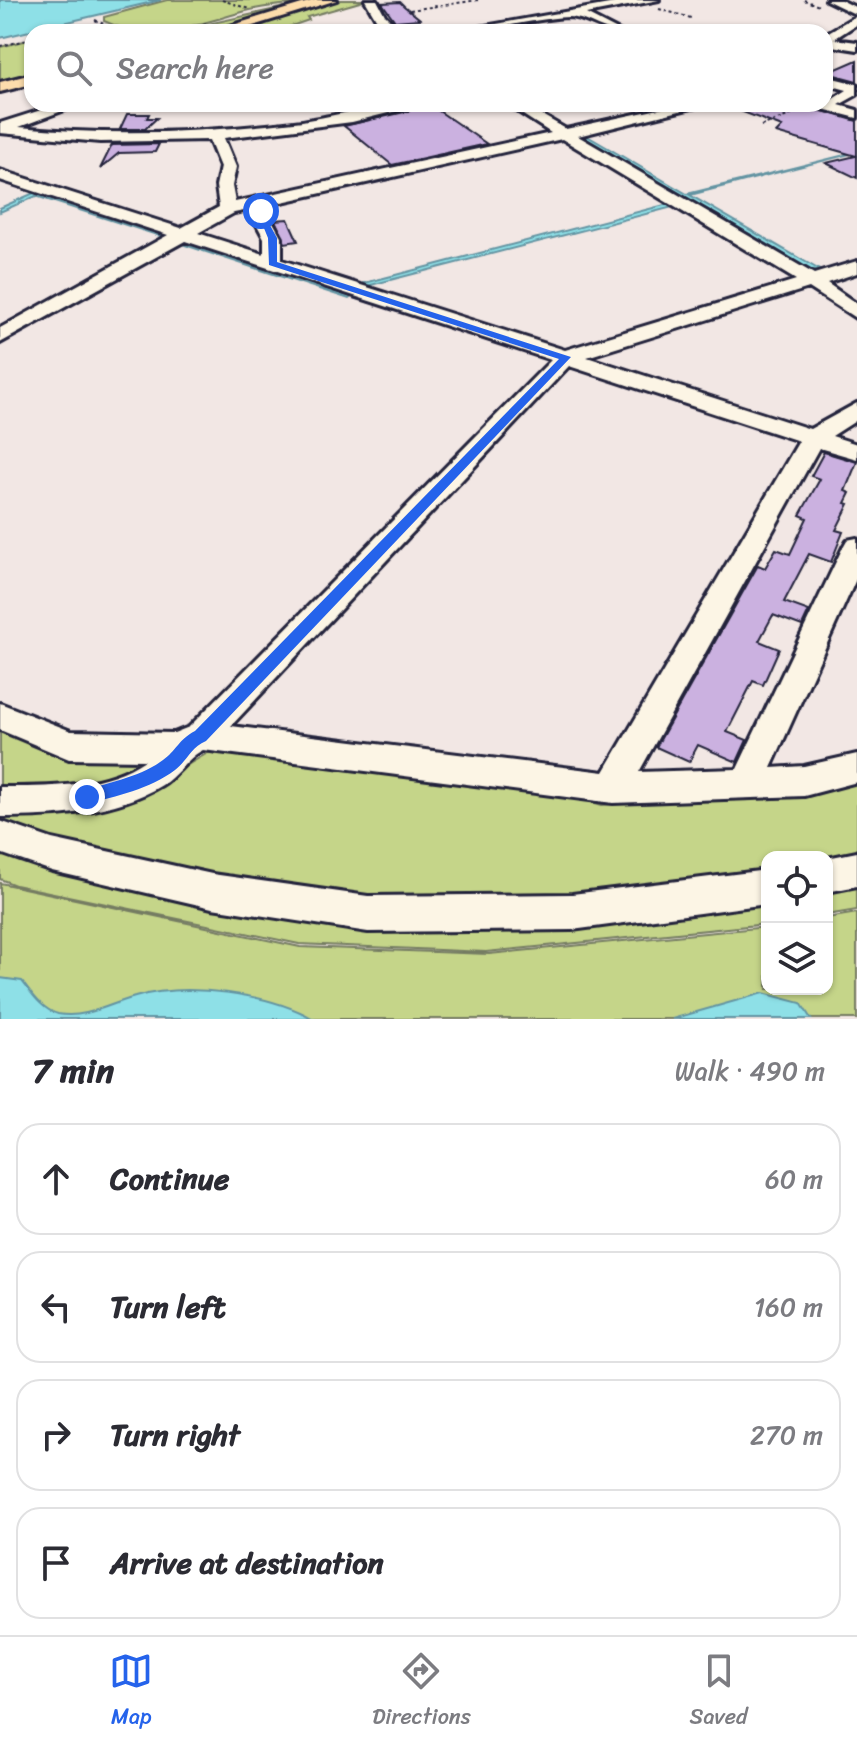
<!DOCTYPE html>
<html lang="en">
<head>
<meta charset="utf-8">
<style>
  body { margin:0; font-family:Sriracha,sans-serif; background:#f7f7f7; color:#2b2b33 }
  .controls { position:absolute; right:24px; bottom:24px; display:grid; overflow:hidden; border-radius:16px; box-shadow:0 2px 6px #0004 }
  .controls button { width:72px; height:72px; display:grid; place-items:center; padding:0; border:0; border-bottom:2px solid #e1e1e2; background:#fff; color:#2b2b33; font:40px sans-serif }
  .stop { position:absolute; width:24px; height:24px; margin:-18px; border:6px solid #2563eb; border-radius:50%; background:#fff }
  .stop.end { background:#2563eb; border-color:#fff; box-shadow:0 2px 8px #0008 }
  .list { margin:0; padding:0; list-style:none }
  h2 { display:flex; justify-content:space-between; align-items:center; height:104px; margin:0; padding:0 32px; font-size:34px }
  h2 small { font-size:26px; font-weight:400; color:#7c7c81 }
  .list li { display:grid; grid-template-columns:52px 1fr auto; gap:24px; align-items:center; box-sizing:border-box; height:112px; margin:0 16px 16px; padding:0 16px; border:2px solid #e1e1e2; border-radius:24px }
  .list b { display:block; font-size:30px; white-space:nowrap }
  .list em { font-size:26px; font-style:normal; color:#7c7c81 }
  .icon { flex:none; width:44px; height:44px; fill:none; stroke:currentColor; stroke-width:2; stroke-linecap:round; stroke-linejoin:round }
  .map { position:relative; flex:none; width:857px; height:1019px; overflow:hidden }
  .search { position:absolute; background:#fff; box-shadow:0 2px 6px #0004; left:24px; right:24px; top:24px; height:88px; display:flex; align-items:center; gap:20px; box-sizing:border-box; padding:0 28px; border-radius:24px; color:#7c7c81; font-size:30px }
  .sheet { height:616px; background:#fff }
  nav { display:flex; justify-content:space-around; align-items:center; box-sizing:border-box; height:112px; border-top:2px solid #e1e1e2; background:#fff; font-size:22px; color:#7c7c81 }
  nav a { display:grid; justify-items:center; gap:4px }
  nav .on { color:#2563eb }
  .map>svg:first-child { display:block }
  .green { fill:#c5d589; stroke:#747c62; stroke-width:2 }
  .water { fill:#8ee0e7; stroke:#6394a2; stroke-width:2 }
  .building { fill:#cbb1e0; stroke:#22223b; stroke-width:2 }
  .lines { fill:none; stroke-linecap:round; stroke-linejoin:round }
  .minor-casing { stroke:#22223b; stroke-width:6 }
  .major-casing { stroke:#22223b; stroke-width:6 }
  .path { stroke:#22223b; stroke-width:2; stroke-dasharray:3 3; stroke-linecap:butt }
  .minor { fill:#fcf5e5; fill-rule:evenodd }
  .major { fill:#fcdcac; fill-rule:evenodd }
  .route { fill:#2563eb }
</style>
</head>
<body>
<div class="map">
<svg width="857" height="1019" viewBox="0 0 857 1019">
  <rect width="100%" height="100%" fill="#f2e7e4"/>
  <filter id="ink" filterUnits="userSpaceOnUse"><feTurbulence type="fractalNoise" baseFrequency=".0125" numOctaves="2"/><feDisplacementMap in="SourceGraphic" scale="16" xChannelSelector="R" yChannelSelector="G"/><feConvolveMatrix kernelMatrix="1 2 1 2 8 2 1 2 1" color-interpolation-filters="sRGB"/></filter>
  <g filter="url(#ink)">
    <path class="green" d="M167,0H312C291,5 270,5 250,10C202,22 153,45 104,21V17Z
      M317,0L211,32H201L207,30L199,26Z
      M334,0H367L307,17L309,20L274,32H248L287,14Z
      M32,39V78L0,84V47Z
      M0,728L157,755L106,786L0,789Z
      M218,747L541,787L602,805L680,800L857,777V858L827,865V857H767V876L626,895L378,900L235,887L26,835L22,828L3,827L0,817L11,812L148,788Z
      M0,846L217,905L767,895V924L486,952L299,944L15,885L0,879Z
      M857,877V910L827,915V884Z
      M0,883L300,947L489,954L767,927V989H827V918L857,913V1019H0Z"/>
    <path class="water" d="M0,0H161L0,38Z
      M584,134L687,194L857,152L690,195L823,272L810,270L578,135Z
      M36,192L166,234L169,236L166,238L36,196L0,212V208Z
      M672,203L677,206L367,286L357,285Z
      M182,240L354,295L349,299L179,243Z
      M0,978L22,981C31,992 42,1010 58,1014C86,1019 109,1004 135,997C186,982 268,993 314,1019H0Z
      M763,993L801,1003L811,1019H672Z"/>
    <path class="building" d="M400,2L404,6L420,19L395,21L382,3Z
      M857,60V81L827,73Z
      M421,104L430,110L436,109L487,144L392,165L344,126L409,111L410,106Z
      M722,104H799L857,121V178L826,163L856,156L776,133L782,127Z
      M127,114H149L147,118H157L145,129H120Z
      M159,144L155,152L119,153L100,169L112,145Z
      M288,219L298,241L285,243L275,220Z
      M824,452L857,462L845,491L850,493L845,503L849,504L836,530L843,532L831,562L809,554L784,602L809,611L802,626L773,615L759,641L779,649L763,685L753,681L727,732L747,740L737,762L698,745L689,762L656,747L758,565L765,568L776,549L790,554L807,518L800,515L820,479L811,476Z"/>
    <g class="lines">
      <defs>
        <path id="minor" d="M365,0H377L385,15L402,32H389L376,19Z
          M632,0H659L586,14L621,32C602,32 586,17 568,17C529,19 491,32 451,32Z
          M826,0H841L857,8V15Z
          M857,15V24L834,39L857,42V50L825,45V34Z
          M825,76L857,84V95L839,105L857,110V118L815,107L813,104H825L847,90L825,84Z
          M60,104H81L19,127C111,136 202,133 294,122C330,118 373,104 405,104L408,108L352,122L224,138L236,167L232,186L235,202L551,133L506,104H523L566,129L682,104H708L578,136L814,274L857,261V273L827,283L857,304V319L809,288L587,357L810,429L857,403V420L832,436L857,444V459L819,448L639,772L737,769L843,547L847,540L857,538V577L771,768L804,766L857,754V782L804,796L613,803L203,750C188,757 177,776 162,785C114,814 54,817 0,817V787C48,787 104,788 145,760L69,759L0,730V703L71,731L174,733L189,727L551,360L185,241L0,343V328L168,235L0,180V170L181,228L219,207L216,186L220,167L209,140L100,142L0,133V123ZM562,139L796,280L565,350L282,260V238L264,206ZM249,210L264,238V254L198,233L234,213ZM569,366L799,441L604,772L231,726Z
          M0,821L52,839L212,874L368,896L572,894L767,870V904L572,930L368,932L212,908L52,871L0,853Z
          M857,852V886L827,892V858Z"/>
        <path id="major" d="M315,0H337L233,32H210Z
          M32,74V84L0,92V82Z"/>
      </defs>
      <use href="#minor" class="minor-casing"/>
      <use href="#major" class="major-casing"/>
      <path class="path" d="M222,0L249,9
        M804,0L819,6
        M659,9L691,18
        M410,10L478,0
        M95,20L104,24
        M62,32L107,25L138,32
        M168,32L208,23
        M0,46L32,39
        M761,126L806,109"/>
      <use href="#minor" class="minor"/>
      <use href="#major" class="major"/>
    </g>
  </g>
  <path class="route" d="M261,209L277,238V262L571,357L206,741C190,748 188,760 175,770C150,789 116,796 87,804L81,802V792C108,782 139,778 163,760C176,751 179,739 195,731L559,359L269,265L268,238L257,211Z"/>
</svg>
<div class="controls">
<button><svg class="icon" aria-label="locate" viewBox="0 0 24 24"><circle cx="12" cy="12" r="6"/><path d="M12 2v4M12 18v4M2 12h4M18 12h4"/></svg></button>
<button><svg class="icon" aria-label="layers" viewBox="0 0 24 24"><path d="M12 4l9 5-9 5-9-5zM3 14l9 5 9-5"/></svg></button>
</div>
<div class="stop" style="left:261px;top:211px"></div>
<div class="stop end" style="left:87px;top:797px"></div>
<div class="search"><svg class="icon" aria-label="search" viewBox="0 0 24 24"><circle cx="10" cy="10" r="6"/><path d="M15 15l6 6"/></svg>Search here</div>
</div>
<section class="sheet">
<h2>7 min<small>Walk · 490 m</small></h2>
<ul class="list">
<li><svg class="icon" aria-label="ahead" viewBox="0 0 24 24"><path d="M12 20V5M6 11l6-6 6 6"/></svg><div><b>Continue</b></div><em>60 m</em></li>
<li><svg class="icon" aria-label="left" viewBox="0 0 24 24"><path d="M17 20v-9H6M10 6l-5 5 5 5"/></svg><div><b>Turn left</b></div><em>160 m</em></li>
<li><svg class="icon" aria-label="right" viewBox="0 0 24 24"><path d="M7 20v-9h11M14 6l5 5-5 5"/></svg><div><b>Turn right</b></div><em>270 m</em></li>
<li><svg class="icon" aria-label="arrive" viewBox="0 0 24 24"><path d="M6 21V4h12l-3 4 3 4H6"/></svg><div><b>Arrive at destination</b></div></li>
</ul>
</section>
<nav>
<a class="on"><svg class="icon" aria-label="map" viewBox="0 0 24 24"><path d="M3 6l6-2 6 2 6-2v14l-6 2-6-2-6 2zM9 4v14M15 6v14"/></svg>Map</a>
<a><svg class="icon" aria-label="directions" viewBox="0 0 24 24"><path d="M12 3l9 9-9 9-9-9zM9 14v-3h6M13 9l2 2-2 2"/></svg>Directions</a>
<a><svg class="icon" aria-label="saved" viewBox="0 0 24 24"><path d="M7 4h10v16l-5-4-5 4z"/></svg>Saved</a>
</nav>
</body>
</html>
